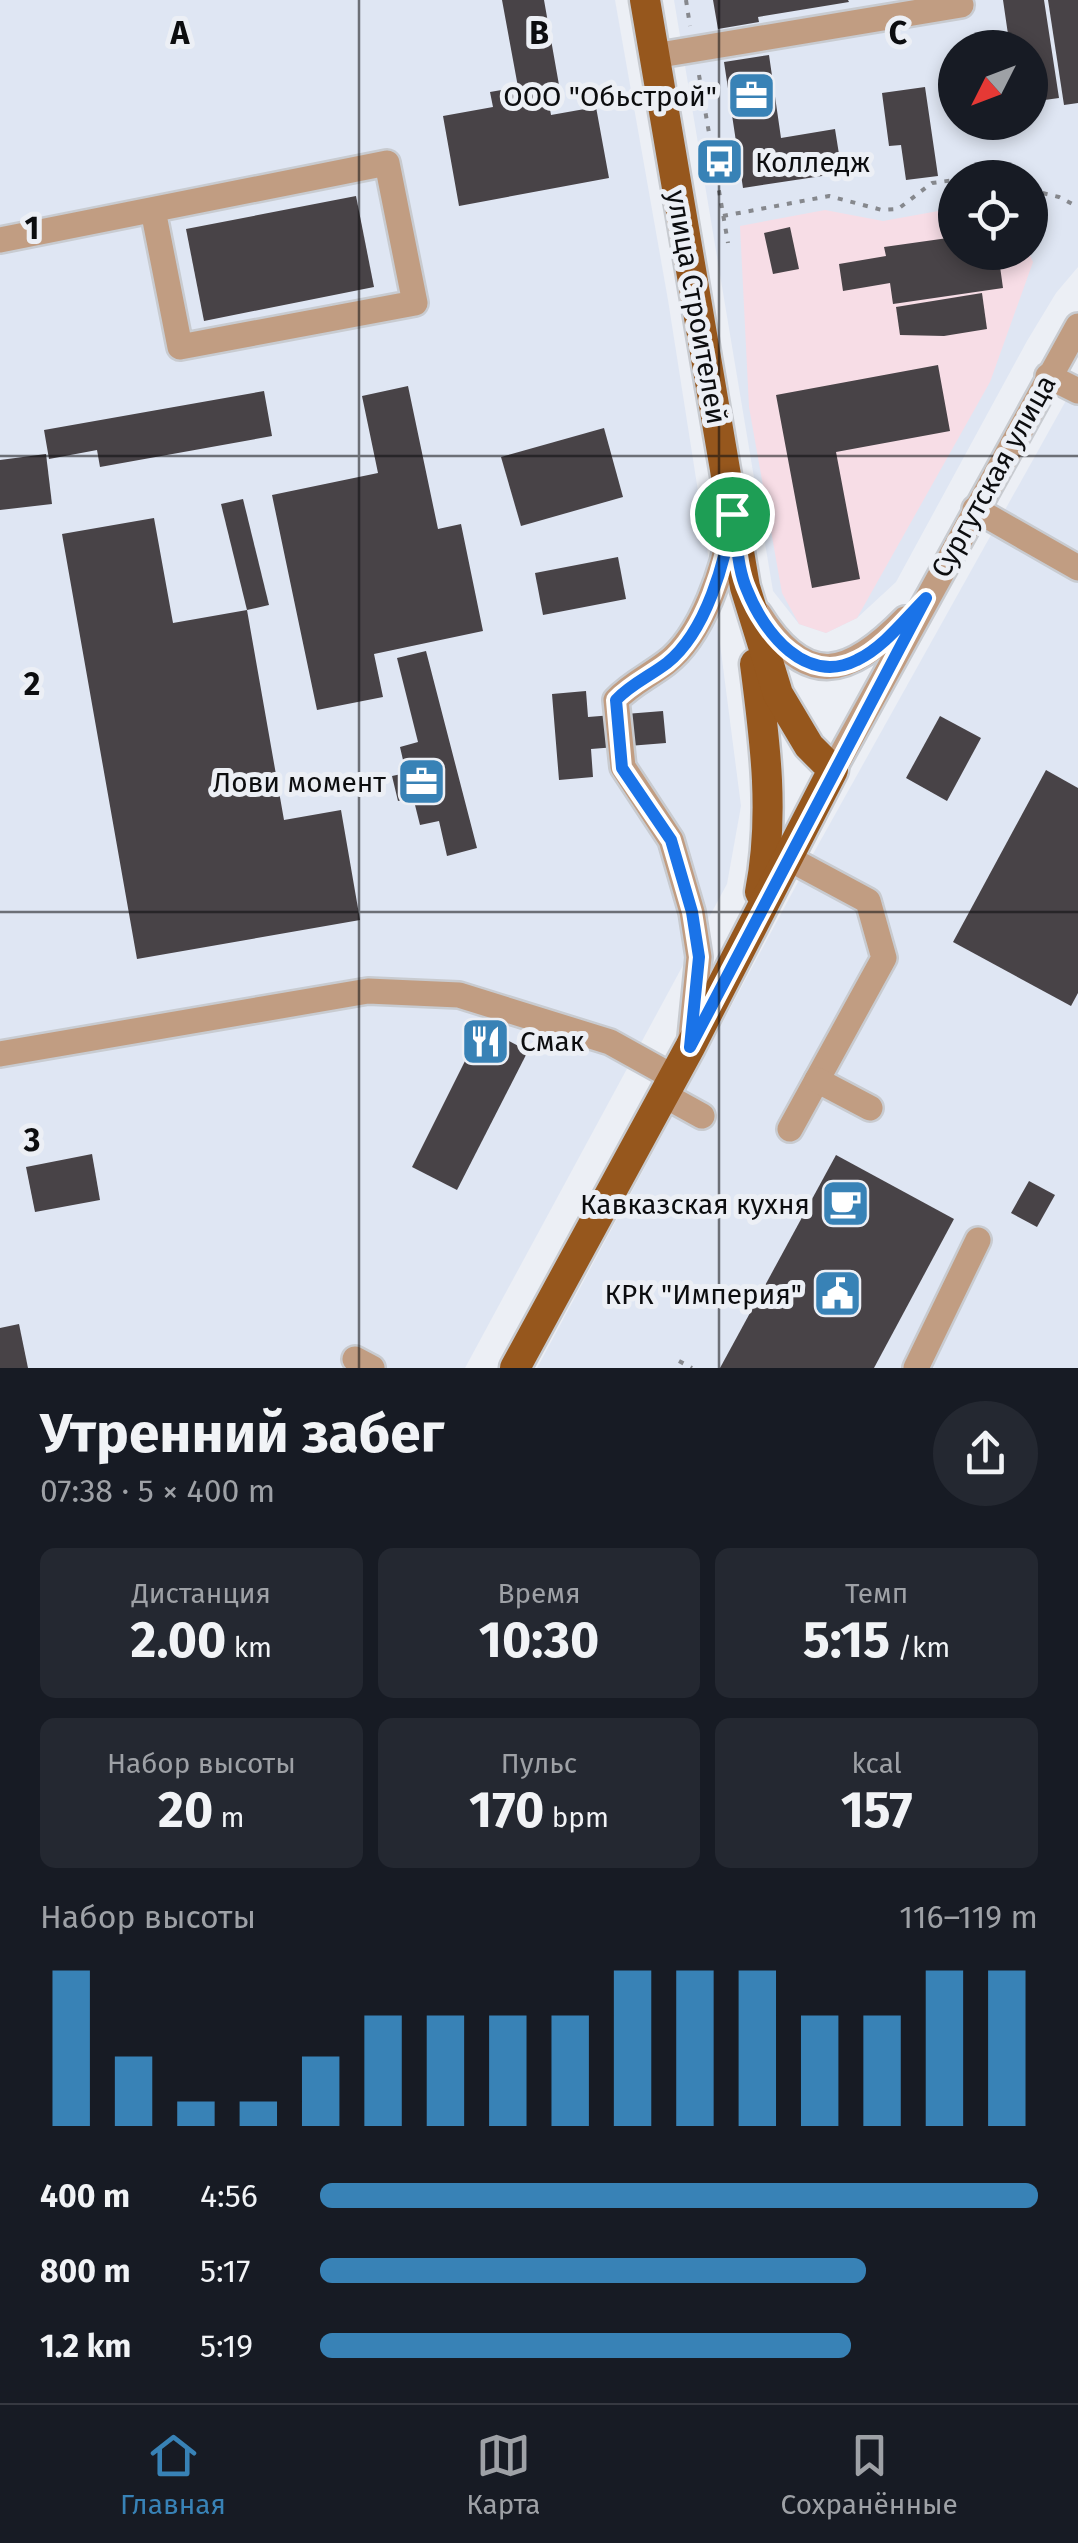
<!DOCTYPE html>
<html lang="ru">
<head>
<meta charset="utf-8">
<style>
  :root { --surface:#171b24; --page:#242831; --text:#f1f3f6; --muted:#9ea1a6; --line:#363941; --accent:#3882b6 }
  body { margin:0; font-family:"Fira Sans",sans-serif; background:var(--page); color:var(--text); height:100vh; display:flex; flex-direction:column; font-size:38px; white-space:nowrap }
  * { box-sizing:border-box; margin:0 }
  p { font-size:32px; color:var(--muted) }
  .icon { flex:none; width:55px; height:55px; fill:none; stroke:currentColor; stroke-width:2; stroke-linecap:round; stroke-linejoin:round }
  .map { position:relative; height:1368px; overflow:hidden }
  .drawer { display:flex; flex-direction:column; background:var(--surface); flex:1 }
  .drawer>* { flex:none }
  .needle { width:65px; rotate:228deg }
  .fabs { position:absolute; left:938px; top:30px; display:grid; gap:20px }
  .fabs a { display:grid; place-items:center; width:110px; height:110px; border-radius:50%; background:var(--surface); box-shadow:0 5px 15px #0003; font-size:50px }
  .pin { position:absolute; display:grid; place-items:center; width:85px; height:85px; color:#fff; margin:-42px; border:5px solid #fff; border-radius:50%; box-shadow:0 2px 10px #0007 }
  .round { display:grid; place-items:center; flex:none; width:105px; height:105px; border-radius:52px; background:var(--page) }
  .summary { display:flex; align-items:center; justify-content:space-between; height:170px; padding:0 40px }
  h1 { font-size:55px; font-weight:700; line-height:75px }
  .figures { display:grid; grid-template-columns:repeat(3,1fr); gap:15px; height:170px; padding:10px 40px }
  .figures div { display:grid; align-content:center; border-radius:15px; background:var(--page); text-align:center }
  .figures b { font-size:50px; font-weight:700 }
  .figures small { font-size:28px; font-weight:400 }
  .figures p { font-size:28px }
  .chart { height:280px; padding:20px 40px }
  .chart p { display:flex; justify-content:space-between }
  .chart svg { width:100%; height:180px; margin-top:10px; stroke:var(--accent); stroke-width:6 }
  ul { padding:0 40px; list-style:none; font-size:32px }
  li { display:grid; grid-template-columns:160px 120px 1fr; align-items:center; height:75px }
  li i { height:25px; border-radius:12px; background:var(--accent) }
  .menu { display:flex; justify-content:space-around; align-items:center; height:140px; border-top:2px solid var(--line); background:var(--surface); font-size:28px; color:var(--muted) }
  .menu a { display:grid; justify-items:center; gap:5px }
  .menu .on { color:var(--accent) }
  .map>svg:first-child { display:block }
  .built { fill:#dfe6f3; fill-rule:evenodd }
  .education { fill:#f7dde6 }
  .building { fill:#484347 }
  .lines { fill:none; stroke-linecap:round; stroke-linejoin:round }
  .minor-casing { stroke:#c8cbd0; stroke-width:30 }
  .major-casing { stroke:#c8cbd0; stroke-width:35 }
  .path { stroke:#86888d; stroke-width:4; stroke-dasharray:5 8; stroke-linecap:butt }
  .minor { stroke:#c19d82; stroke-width:25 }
  .major { stroke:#96571d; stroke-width:30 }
  .route-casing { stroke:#fff; stroke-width:20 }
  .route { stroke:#1a73e8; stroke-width:12 }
  .grid { fill:none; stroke:#0c0d0f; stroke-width:2.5; stroke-opacity:0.55 }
  .labels { text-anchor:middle; stroke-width:10; stroke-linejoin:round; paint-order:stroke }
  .poi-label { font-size:28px; fill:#0c0d0f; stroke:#eceff5; text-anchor:end }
  .street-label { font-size:28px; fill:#0c0d0f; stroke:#eceff5 }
  .grid-label { font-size:32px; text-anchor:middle; font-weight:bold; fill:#0c0d0f; stroke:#eceff5; stroke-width:10; stroke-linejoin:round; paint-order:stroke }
</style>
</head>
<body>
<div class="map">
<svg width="1078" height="1368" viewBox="0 0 1078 1368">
  <rect width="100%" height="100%" fill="#eceff5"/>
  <g class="built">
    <path d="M0,0H615L668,300L711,574L741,806L727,884L465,1368H0Z"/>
    <path d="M674,0H1078V267L1056,293L1027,341L896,582L857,618L826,633L799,624L773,591ZM955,48H1030V122H955ZM955,178H1030V252H955Z"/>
    <path d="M1078,379V1368H537L813,854Z"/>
  </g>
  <path class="education" d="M955,208V252L1029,253L1033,262L990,382L857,618L826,633L799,624L782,593L749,407L740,226L825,210L883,221Z"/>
  <g class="building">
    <path d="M502,0H544L559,85L546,87L551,115L596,107L609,178L459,206L443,116L493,107L490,92L518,87Z"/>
    <path d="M713,0H848L849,2L758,17L759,22L718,29Z"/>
    <path d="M1003,0H1044L1059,98L1030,102V48H1010Z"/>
    <path d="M1048,0H1078V103L1064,105Z"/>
    <path d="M769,55L781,138L835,129L842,173L743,188L724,62Z"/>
    <path d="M925,87L938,176L906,180L901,145L889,146L882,93Z"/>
    <path d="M356,196L374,287L204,321L186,229Z"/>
    <path d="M790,227L799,269L773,274L764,233Z"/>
    <path d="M955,237V252H998L1003,288L893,304L890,283L843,291L839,264L886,256L884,247Z"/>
    <path d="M982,293L987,329L944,336L900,335L896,307Z"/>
    <path d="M938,365L950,431L836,452L860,579L812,588L776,395Z"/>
    <path d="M408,386L438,529L461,524L483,631L374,654L383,697L317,710L272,495L378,473L362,396Z"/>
    <path d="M264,391L272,436L100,467L97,450L49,459L44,430Z"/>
    <path d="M604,428L623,497L521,526L501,457Z"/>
    <path d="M46,454L52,504L0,510V460Z"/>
    <path d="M243,499L269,605L247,610L221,504Z"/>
    <path d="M154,518L173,623L247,610L284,820L341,810L360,920L137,959L62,534Z"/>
    <path d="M618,557L626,599L543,615L535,573Z"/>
    <path d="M426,651L477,848L447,856L439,821L420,825L413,797L398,801L392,776L406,773L400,747L418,742L397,658Z"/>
    <path d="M586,691L588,717L663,711L666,743L591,749L593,777L559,780L552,694Z"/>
    <path d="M940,716L981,738L947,801L906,778Z"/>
    <path d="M1046,770L1078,788V993L1071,1006L953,942Z"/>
    <path d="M482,1027L528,1051L457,1190L412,1167Z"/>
    <path d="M92,1154L100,1200L35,1212L26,1167Z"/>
    <path d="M836,1155L954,1219L874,1368H720Z"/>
    <path d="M1029,1181L1055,1195L1037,1227L1011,1213Z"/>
    <path d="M19,1324L28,1368H0V1328Z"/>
  </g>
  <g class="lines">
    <defs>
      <g id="minor">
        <path d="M654,56L961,5"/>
        <path d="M0,240L387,163L415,303L180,347L153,210"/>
        <path d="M1048,376L1078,391"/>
        <path d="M975,509L1078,568"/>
        <path d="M759,614C807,690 849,676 905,619"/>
        <path d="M833,770L1078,326"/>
        <path d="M788,858L868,901L884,958L790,1129"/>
        <path d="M691,1037L699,957L692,912L671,840L623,767L616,700C631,684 649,676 666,663C702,636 725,567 731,524"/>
        <path d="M0,1054L368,991L459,995L610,1042L673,1077"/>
        <path d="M817,1080L870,1108"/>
        <path d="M664,1095L702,1116"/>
        <path d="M355,1359L372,1368"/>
        <path d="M916,1368L978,1240"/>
      </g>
      <g id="major">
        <path d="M755,664C765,741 775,815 760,892"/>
        <path d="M515,1368L690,1047L833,770L809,746L778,694L745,587L645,0"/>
      </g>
    </defs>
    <use href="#minor" class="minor-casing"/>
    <use href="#major" class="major-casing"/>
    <g class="path">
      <path d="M686,0L690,26"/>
      <path d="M699,75L728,243"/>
      <path d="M974,178L1001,174L1006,178"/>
      <path d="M1030,190L1059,197L1078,207"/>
      <path d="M723,216L829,196L882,210L898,209L932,183L955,180"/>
      <path d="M679,1361L692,1368"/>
    </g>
    <use href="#minor" class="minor"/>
    <use href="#major" class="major"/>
  </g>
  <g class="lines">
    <defs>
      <path id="route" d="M732,514C737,538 737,568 747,590C764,633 806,686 857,660C884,647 905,619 926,598L690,1047L699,957L692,912L671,840L622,768L616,700C631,684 650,676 667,663C706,632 726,561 732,514Z"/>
    </defs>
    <use href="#route" class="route-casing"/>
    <use href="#route" class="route"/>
  </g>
  <path class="grid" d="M359,0V1368M719,0V1368M0,456H1078M0,912H1078"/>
  <defs>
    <symbol id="office-square" viewBox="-11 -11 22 22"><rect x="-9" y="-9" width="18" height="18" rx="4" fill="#3882b6" stroke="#eceff5"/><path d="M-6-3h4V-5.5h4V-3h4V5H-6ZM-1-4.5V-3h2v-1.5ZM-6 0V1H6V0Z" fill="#fff"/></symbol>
    <symbol id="bus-square" viewBox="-11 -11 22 22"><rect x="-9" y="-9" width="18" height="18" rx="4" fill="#3882b6" stroke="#eceff5"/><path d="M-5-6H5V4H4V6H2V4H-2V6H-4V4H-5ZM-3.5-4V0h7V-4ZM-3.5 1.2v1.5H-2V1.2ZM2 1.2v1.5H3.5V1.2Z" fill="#fff"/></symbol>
    <symbol id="restaurant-square" viewBox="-11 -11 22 22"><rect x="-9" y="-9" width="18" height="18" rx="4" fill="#3882b6" stroke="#eceff5"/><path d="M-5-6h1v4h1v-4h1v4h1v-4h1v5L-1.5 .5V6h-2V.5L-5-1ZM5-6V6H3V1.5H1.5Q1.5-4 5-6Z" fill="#fff"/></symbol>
    <symbol id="cafe-square" viewBox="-11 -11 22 22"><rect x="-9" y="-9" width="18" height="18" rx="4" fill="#3882b6" stroke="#eceff5"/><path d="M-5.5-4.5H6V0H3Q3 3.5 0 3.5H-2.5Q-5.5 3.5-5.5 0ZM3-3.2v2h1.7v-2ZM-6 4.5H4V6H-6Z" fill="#fff"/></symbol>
    <symbol id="civic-square" viewBox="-11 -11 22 22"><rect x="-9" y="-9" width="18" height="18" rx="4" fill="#3882b6" stroke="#eceff5"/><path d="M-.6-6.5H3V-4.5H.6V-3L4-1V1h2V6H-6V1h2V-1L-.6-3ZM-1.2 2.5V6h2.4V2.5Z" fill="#fff"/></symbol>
  </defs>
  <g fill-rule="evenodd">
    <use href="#office-square" x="724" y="68" width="55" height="55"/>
    <use href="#bus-square" x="692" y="134" width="55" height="55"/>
    <use href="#office-square" x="394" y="754" width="55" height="55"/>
    <use href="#restaurant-square" x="458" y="1014" width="55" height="55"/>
    <use href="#cafe-square" x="818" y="1176" width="55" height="55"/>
    <use href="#civic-square" x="810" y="1266" width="55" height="55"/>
  </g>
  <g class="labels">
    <g class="poi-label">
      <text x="717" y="106">ООО "Обьстрой"</text>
      <text x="755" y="172" text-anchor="start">Колледж</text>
      <text x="386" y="792">Лови момент</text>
      <text x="520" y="1051" text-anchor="start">Смак</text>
      <text x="810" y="1214">Кавказская кухня</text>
      <text x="802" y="1304">КРК "Империя"</text>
    </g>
    <g class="street-label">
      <text transform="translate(697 307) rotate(80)" y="10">улица Строителей</text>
      <text transform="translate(993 476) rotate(-61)" y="10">Сургутская улица</text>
    </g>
  </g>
  <g class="grid-label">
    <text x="180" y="44">A</text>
    <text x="539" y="44">B</text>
    <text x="898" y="44">C</text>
    <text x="32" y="239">1</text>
    <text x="32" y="695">2</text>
    <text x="32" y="1151">3</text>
  </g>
</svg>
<div class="fabs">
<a><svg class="needle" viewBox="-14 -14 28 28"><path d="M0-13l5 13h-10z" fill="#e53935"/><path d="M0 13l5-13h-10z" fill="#9ea1a6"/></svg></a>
<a><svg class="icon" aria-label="locate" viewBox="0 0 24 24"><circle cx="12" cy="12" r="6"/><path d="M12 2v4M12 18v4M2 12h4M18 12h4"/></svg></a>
</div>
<div class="pin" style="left:732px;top:514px;background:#1e9e55"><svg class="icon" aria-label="arrive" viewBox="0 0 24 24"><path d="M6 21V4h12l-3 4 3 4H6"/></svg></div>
</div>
<section class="drawer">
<div class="summary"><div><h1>Утренний забег</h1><p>07:38 · 5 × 400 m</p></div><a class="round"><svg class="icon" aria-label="share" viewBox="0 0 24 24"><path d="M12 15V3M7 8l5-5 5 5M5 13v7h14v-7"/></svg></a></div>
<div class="figures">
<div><p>Дистанция</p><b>2.00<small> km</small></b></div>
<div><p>Время</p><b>10:30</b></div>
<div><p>Темп</p><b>5:15<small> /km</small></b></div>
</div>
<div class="figures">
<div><p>Набор высоты</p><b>20<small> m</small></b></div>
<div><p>Пульс</p><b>170<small> bpm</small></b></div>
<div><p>kcal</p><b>157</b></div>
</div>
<div class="chart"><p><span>Набор высоты</span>116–119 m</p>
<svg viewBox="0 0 160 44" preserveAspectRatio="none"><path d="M5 44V6M15 44V27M25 44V38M35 44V38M45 44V27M55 44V17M65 44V17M75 44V17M85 44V17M95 44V6M105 44V6M115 44V6M125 44V17M135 44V17M145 44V6M155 44V6"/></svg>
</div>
<ul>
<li><b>400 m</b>4:56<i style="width:100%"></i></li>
<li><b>800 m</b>5:17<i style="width:76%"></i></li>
<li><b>1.2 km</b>5:19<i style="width:74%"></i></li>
</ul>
</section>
<nav class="menu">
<a class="on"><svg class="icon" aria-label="home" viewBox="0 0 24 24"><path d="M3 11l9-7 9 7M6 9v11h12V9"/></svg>Главная</a>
<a><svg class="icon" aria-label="map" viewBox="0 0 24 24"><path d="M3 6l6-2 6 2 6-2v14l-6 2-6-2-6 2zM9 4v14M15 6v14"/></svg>Карта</a>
<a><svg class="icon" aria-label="saved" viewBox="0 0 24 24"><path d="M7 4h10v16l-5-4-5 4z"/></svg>Сохранённые</a>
</nav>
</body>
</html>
